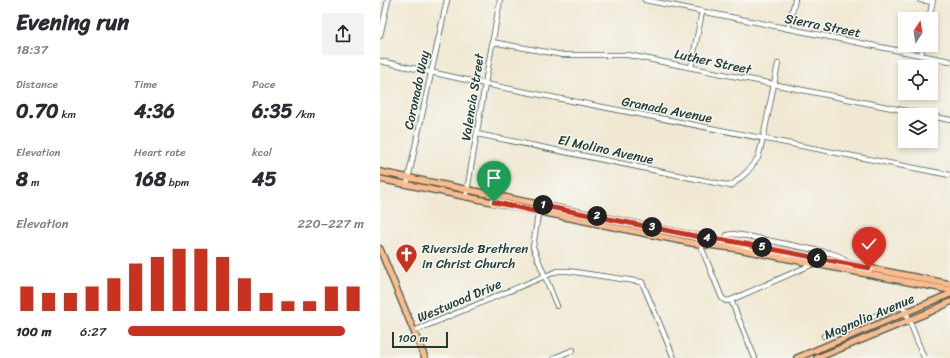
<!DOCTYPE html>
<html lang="en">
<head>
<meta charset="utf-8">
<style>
  :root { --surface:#fff; --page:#f2f2f3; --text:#2b2b33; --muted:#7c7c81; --accent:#c8321e }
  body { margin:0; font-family:Sriracha,sans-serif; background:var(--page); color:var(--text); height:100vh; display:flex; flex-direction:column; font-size:15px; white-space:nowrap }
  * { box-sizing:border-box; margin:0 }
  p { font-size:13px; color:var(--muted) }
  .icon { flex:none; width:22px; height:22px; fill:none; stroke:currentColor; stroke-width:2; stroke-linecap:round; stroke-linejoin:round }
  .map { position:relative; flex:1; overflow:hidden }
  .panel { display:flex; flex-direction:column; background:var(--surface); width:380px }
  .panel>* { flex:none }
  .needle { width:26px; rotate:12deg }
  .tools { position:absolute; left:518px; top:12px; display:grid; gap:8px }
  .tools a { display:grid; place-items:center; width:40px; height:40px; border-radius:0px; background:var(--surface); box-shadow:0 2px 6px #0003; font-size:20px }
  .scale { position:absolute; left:12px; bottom:10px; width:56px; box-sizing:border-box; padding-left:4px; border:2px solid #1f3d34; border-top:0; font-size:11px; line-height:14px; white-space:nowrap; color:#1f3d34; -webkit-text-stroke:3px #f6f6f2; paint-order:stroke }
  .pin { position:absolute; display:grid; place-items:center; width:34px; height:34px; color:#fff; margin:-41px -17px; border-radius:50% 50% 50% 0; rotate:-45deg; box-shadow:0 0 4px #0007 }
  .pin .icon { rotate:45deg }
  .km { position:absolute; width:20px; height:20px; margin:-10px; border-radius:50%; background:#222; color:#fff; font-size:11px; line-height:20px; text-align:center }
  .round { display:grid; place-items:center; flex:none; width:42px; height:42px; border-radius:0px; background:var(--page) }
  .headline { display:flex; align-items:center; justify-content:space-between; height:68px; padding:0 16px }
  h1 { font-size:22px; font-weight:700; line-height:30px }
  .metrics { display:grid; grid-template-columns:repeat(3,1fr); gap:6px; height:68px; padding:4px 16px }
  .metrics div { display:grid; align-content:center }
  .metrics b { font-size:20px; font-weight:700 }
  .metrics small { font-size:11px; font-weight:400 }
  .metrics p { font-size:11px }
  .chart { height:112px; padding:8px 16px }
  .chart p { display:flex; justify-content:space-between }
  .chart svg { width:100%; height:72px; margin-top:4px; stroke:var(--accent); stroke-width:6 }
  ul { padding:0 16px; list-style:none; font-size:13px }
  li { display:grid; grid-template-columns:64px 48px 1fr; align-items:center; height:30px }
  li i { height:10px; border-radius:5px; background:var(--accent) }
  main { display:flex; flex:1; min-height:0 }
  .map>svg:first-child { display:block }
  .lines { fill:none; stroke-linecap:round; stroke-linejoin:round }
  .minor-casing { stroke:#3e574c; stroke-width:6 }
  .major-casing { stroke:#3e574c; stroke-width:8 }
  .minor { stroke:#fff; stroke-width:4.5 }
  .major { stroke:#fbbb8c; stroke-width:5.5 }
  .route-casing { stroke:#fff; stroke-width:8 }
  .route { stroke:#c8321e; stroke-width:5 }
  .labels { text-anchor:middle; stroke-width:3; stroke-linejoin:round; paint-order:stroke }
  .street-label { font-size:13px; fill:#1f3d34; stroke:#f6f6f2 }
  .poi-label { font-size:13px; fill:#1f3d34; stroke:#f6f6f2; text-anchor:start }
</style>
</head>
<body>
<main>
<section class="panel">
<div class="headline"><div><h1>Evening run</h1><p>18:37</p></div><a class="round"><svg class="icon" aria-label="share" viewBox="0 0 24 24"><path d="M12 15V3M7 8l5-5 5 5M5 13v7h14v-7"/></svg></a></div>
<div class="metrics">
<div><p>Distance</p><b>0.70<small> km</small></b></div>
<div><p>Time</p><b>4:36</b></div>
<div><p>Pace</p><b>6:35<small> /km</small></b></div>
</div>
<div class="metrics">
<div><p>Elevation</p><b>8<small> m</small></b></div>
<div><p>Heart rate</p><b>168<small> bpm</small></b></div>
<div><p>kcal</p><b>45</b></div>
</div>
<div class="chart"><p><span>Elevation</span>220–227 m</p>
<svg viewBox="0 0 160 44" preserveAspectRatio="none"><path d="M5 44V29M15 44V33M25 44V33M35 44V29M45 44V24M55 44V15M65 44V11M75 44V6M85 44V6M95 44V11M105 44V24M115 44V33M125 44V38M135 44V38M145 44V29M155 44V29"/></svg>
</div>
<ul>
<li><b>100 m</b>6:27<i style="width:92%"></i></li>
</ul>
</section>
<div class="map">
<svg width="570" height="358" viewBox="0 0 570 358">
  <rect width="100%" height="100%" fill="#f6f6f2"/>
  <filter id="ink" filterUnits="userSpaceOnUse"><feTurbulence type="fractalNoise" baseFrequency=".025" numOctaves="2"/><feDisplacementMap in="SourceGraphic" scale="8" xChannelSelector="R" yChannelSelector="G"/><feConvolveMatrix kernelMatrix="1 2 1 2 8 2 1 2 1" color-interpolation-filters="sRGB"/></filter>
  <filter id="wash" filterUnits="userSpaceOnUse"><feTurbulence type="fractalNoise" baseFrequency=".012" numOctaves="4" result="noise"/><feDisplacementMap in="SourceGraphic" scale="16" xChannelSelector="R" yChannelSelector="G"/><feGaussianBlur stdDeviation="0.9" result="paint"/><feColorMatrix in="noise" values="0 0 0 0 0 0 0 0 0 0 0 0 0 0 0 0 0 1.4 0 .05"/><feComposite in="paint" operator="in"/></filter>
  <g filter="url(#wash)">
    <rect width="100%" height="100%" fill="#f0e8d2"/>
  </g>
  <g filter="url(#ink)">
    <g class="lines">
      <defs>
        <g id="minor">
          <path d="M265,0L570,61"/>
          <path d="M540,0L552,2"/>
          <path d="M549,19L553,0"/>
          <path d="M408,29L415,0"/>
          <path d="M0,36L8,0"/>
          <path d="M112,42L183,55H248L547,115"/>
          <path d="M541,55L543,45"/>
          <path d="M0,61L105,84L570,175"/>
          <path d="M311,67L322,12"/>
          <path d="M551,116L570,120"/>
          <path d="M97,134L351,186L367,172L378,158L383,139L398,64"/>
          <path d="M27,184L67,0"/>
          <path d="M86,197L105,84L120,0"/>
          <path d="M159,208L153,247L177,306"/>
          <path d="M320,237V244L342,298L346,301L351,300L433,264"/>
          <path d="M345,240L347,235L353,234L367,236L450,253L459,256L469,264"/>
          <path d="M351,300L375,358"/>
          <path d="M34,331L165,276L178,271H188L262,282L294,358"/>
          <path d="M444,336L518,307L524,308L526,312L544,358"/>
          <path d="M174,358L193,350"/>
        </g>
        <g id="major">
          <path d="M0,172L320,237L417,254L570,284"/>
          <path d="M0,179L312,243L353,248L570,290"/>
          <path d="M0,249L45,358"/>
          <path d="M417,358L570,294"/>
          <path d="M437,358L552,311L570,302"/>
        </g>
      </defs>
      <use href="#minor" class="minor-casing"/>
      <use href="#major" class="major-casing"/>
      <use href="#minor" class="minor"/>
      <use href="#major" class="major"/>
    </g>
  </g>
  <g class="lines" filter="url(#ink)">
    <defs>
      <path id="route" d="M114,202L158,212L159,205L320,237L345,240L489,268"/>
    </defs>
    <use href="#route" class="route-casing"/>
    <use href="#route" class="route"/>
  </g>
  <defs>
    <symbol id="church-pin" viewBox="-11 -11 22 30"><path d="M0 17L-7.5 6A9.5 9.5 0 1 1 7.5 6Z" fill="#c8321e" stroke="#f6f6f2"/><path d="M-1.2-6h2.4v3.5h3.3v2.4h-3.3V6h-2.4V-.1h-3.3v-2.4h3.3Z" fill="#fff"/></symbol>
  </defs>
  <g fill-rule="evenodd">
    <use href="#church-pin" x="14" y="242" width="25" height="34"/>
  </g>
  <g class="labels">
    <g class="street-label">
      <text transform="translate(443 25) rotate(11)" y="5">Sierra Street</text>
      <text transform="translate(333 61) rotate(12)" y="5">Luther Street</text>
      <text transform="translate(36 90) rotate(-78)" y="5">Coronado Way</text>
      <text transform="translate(92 97) rotate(-81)" y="5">Valencia Street</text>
      <text transform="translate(287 109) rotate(11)" y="5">Granada Avenue</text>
      <text transform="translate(226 149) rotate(12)" y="5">El Molino Avenue</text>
      <text transform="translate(79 300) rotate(-23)" y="5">Westwood Drive</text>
      <text transform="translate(489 316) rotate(-23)" y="5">Magnolia Avenue</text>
    </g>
    <g class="poi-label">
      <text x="42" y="253">Riverside Brethren<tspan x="42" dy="15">in Christ Church</tspan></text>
    </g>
  </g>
</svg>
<div class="tools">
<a><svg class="needle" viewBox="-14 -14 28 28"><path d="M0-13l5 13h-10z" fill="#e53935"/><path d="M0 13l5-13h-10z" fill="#7c7c81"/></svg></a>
<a><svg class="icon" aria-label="locate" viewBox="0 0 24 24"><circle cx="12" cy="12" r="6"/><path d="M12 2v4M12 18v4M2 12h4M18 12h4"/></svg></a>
<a><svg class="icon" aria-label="layers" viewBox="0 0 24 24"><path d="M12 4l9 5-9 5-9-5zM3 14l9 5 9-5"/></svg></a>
</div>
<div class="scale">100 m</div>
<div class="pin" style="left:114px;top:202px;background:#1e9e55"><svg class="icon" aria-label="arrive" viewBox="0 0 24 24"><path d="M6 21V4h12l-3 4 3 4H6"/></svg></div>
<div class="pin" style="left:489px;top:268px;background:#d93025"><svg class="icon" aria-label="check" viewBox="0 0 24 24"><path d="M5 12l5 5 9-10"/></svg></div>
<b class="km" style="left:163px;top:205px">1</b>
<b class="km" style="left:217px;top:216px">2</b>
<b class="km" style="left:272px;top:227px">3</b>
<b class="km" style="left:327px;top:238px">4</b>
<b class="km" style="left:382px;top:247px">5</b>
<b class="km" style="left:437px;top:258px">6</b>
</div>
</main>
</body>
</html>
